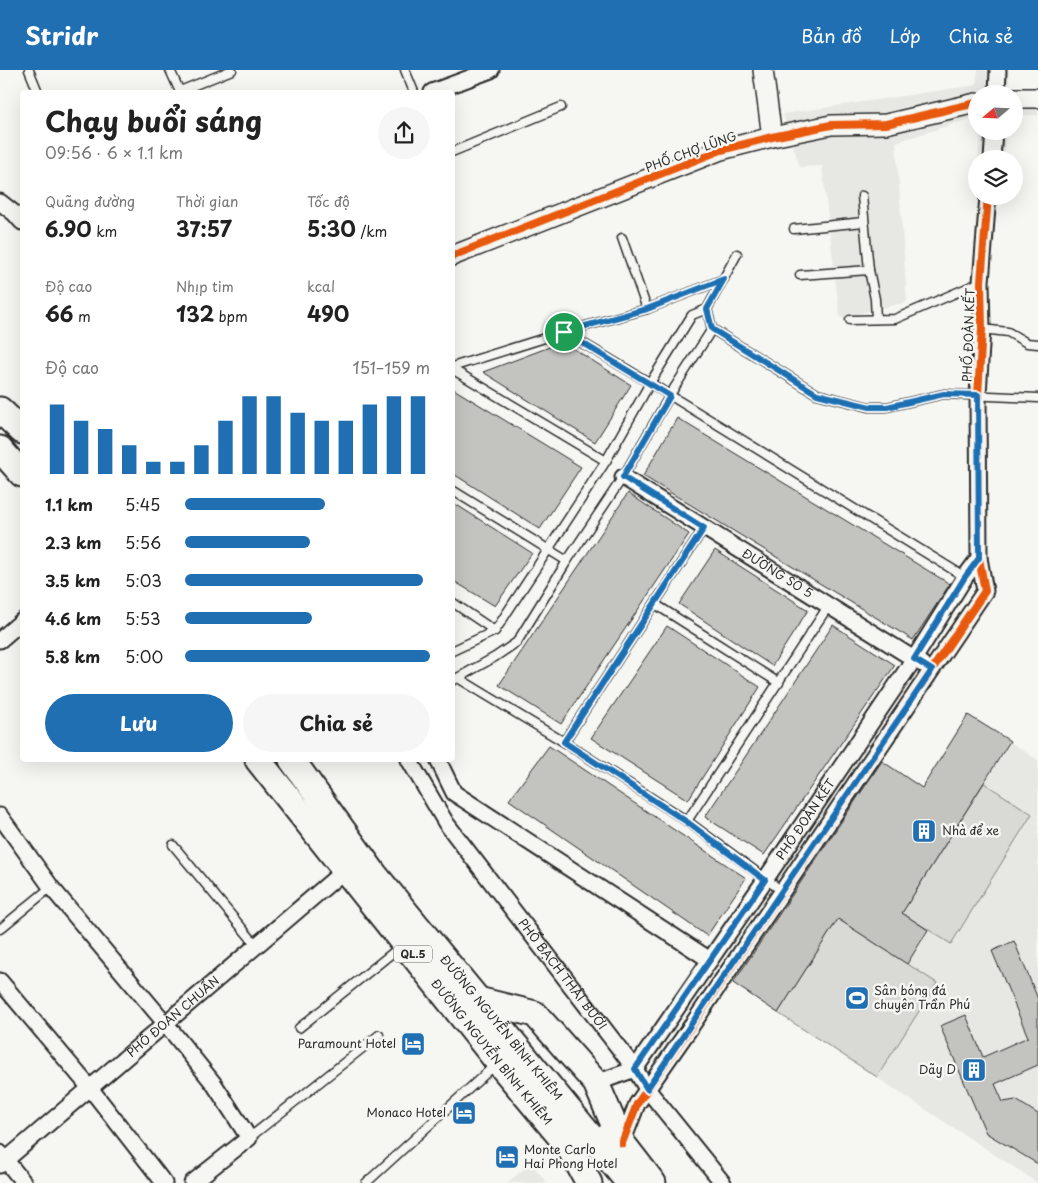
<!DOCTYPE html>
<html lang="vi">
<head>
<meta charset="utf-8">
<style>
  :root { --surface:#fff; --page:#f6f6f6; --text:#222; --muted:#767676; --accent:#1f6fb2 }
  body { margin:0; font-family:"Playpen Sans",sans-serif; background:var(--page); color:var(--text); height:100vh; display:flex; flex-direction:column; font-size:19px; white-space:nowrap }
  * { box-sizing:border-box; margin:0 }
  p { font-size:16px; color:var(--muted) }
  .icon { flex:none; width:28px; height:28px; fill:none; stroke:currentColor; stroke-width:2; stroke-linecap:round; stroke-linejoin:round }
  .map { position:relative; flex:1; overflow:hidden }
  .sheet { position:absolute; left:20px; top:20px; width:435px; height:672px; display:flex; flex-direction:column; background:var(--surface); border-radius:5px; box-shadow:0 5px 20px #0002 }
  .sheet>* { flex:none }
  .needle { width:32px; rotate:251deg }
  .buttons { position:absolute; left:968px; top:15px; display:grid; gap:10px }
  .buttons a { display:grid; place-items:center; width:55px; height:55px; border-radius:50%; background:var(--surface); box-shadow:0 5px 20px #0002; font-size:25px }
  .pin { position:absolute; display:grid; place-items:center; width:42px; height:42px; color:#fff; margin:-21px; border:2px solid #fff; border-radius:50%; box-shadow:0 1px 5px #0007 }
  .round { display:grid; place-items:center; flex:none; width:52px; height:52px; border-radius:26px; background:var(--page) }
  .headline { display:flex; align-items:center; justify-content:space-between; height:85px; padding:0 25px }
  h1 { font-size:28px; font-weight:700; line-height:38px }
  .stats { display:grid; grid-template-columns:repeat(3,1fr); gap:8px; height:85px; padding:5px 25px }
  .stats div { display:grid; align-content:center }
  .stats b { font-size:21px; font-weight:700 }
  .stats small { font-size:14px; font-weight:400 }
  .stats p { font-size:14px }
  .chart { height:140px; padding:10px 25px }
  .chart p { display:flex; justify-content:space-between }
  .chart svg { width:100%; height:90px; margin-top:5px; stroke:var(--accent); stroke-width:6 }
  .cta { display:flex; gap:10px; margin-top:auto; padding:10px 25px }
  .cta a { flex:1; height:58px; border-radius:30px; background:var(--accent); color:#fff; font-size:20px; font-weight:700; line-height:58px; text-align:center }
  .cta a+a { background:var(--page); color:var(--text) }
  ul { padding:0 25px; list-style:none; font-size:16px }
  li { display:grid; grid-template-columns:80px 60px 1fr; align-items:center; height:38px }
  li i { height:12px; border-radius:6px; background:var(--accent) }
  header { display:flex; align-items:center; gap:30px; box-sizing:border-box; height:70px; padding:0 25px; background:var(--accent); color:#fff }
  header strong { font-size:24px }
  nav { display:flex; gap:28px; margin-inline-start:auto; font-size:18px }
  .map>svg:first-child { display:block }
  .built { fill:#e7e7e3 }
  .green { fill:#d9d9d5; stroke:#828280 }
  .building { fill:#c3c3c0; stroke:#2b2b2b }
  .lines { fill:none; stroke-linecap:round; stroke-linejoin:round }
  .service-casing { stroke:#2b2b2b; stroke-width:11 }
  .minor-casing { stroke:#2b2b2b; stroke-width:19 }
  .tertiary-casing { stroke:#2b2b2b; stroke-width:22 }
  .trunk-casing { stroke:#2b2b2b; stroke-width:29 }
  .service { stroke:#f6f6f2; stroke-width:8 }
  .minor { stroke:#f6f6f2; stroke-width:15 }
  .tertiary { stroke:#f6f6f2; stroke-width:19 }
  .trunk { stroke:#f6f6f2; stroke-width:25 }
  .cycleway-casing { stroke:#f6f6f2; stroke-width:11 }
  .cycleway { stroke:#e8590c; stroke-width:8 }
  .route-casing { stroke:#fff; stroke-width:10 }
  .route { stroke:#1f6fb2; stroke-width:6 }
  .labels { text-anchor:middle; stroke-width:5; stroke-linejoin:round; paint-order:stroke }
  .shield { fill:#f6f6f2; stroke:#686867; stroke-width:1 }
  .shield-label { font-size:11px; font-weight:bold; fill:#2b2b2b }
  .street-label { font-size:12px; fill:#2b2b2b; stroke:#f6f6f2 }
  .poi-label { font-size:12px; fill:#2b2b2b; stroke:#f6f6f2; text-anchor:start }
</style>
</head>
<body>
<header>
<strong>Stridr</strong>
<nav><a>Bản đồ</a><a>Lớp</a><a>Chia sẻ</a></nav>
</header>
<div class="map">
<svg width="1038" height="1113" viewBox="0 0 1038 1113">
  <rect width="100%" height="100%" fill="#f6f6f2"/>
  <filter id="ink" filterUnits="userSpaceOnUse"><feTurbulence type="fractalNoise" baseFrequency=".02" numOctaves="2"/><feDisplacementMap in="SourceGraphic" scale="10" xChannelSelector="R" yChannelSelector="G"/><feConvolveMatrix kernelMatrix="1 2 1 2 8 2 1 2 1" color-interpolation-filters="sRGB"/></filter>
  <g filter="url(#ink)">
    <g class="built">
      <path d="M978,0H1009V19L1038,17V45H1014V24H976V47L896,72L907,232L840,248L822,96L800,97L783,44L976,15Z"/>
      <path d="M981,61H1007L1003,89H978Z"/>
      <path d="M968,645L1038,690V1113L778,943Z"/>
      <path d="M531,1093L547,1113H507Z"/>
    </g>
    <g class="green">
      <path d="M984,713L1032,744L951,874L902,843Z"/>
      <path d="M838,849L937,913L877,1007L778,943Z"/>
    </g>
    <g class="building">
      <path d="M563,272L631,315L595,372L483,302Z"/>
      <path d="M452,318L581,397L540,459L452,403Z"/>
      <path d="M677,348L950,514L913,570L643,406Z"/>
      <path d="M628,423L689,464L561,654L499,615Z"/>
      <path d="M452,432L532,483L495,536L452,510Z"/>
      <path d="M715,480L808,540L772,596L679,534Z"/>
      <path d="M833,555L895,595L764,785L705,747Z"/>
      <path d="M667,556L760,617L688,730L591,668Z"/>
      <path d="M968,645L1010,671L902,843L928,860L907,894L838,849L778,943L733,913L882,691L922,718Z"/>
      <path d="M549,676L746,808L707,866L509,730Z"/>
      <path d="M1014,871L1038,929V995L995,1014L1003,1032L1016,1030L1038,1044V1094L986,1063L940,956L966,945L983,987L1028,967L992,881Z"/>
    </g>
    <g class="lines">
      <defs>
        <g id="service">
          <path d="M29,0L38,22"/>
          <path d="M170,0L180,22"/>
          <path d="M405,0L414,22"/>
          <path d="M180,21L232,0"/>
          <path d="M452,82L561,37"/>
          <path d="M862,126L869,200L875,229L876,249"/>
          <path d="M794,159L864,152"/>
          <path d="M622,168L647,239"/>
          <path d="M800,205L869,200"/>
          <path d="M850,250L895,249L981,212"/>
          <path d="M712,259L817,324L869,337H887L944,324L1038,328"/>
          <path d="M982,259L1008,262L1027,273L1038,274"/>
          <path d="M564,262L650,313L965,507"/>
          <path d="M452,297L564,262L647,239L724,209"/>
          <path d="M452,299L606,391"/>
          <path d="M452,420L567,491"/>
          <path d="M452,532L495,561"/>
          <path d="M655,534L779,613"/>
          <path d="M452,581L495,561L606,391L650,313L692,245L707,239L737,184"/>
          <path d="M458,608L564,672L687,751L782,821"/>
          <path d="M452,611L495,587L517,572L567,491L623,407L673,320L712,259L707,239"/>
          <path d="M564,672L704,458"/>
          <path d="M687,751L829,535"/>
          <path d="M173,775L257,876"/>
          <path d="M0,859L51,817"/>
          <path d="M299,958L401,876"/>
          <path d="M249,1068L379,965"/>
          <path d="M366,1113L495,995"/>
        </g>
        <g id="minor">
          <path d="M432,22L491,0"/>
          <path d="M997,24L998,0"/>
          <path d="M992,89L994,61"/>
          <path d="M0,132L14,143L22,152"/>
          <path id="s1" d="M623,407L922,594"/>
          <path d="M0,570L22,551"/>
          <path id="s2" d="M409,690L446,753L635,999L647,1019L723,1113"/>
          <path d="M438,690L454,723L710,890"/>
          <path d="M0,746L51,817L166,954L214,1014L249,1068L192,1113"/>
          <path d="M0,911L90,1018L164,1113"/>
          <path id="s3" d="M596,1013L635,999L765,810L914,589L965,507L979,488"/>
          <path d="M622,1073L637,1034L690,958L985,521L979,488L978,325L982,259L981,212L988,126"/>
          <path d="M0,1083L24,1113"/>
          <path id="s4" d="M0,1095L346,799"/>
        </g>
        <g id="tertiary">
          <path d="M763,0L772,67"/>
          <path d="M1014,28H1038"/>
          <path d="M452,186L721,80L772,67L831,55L886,54L976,33"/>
        </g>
        <g id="trunk">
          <path d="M0,340L22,361"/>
          <path d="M0,379L22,404"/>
          <path id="s5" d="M258,690L498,992L569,1077L589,1113"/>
          <path id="s6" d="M292,690L375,805L629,1113"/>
          <path d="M478,930L535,944L596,1013L622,1073"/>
          <path d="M607,1067L622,1073L653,1113"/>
        </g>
      </defs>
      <use href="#service" class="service-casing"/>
      <use href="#minor" class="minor-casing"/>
      <use href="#tertiary" class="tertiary-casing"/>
      <use href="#trunk" class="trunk-casing"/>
      <use href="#service" class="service"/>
      <use href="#minor" class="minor"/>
      <use href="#tertiary" class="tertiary"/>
      <use href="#trunk" class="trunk"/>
      <defs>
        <g id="cycleway">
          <path d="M452,186L721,80L772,67L831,55L886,54L976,33"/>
          <path d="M622,1073L637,1034L690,958L985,521L979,488L978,325L982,259L981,212L988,126"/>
        </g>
      </defs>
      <use href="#cycleway" class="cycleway-casing"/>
      <use href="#cycleway" class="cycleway"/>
    </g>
  </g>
  <g class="lines" filter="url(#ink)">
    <defs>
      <path id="route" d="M724,209L707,239L712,259L817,324L870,337H887L944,324L978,325L979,488L965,507L914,589L932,600L647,1019L635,999L765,810L687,752L564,672L704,458L623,407L670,326L564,262L647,239Z"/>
    </defs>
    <use href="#route" class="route-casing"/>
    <use href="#route" class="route"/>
  </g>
  <defs>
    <symbol id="building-square" viewBox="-11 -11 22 22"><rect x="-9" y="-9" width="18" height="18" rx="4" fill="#1f6fb2" stroke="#f6f6f2"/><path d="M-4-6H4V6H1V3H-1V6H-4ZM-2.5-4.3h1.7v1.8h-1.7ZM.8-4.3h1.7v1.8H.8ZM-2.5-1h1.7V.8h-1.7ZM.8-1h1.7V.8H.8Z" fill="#fff"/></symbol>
    <symbol id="stadium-square" viewBox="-11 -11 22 22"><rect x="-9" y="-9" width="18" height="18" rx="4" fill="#1f6fb2" stroke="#f6f6f2"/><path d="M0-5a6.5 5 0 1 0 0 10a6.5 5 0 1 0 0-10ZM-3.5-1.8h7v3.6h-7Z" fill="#fff"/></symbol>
    <symbol id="hotel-square" viewBox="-11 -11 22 22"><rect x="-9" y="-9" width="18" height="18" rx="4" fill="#1f6fb2" stroke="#f6f6f2"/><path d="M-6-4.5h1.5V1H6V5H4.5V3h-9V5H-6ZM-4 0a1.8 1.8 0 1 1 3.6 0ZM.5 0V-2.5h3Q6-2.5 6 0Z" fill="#fff"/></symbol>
  </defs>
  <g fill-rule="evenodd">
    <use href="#building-square" x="910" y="747" width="28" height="28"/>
    <use href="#stadium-square" x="843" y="914" width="28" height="28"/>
    <use href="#hotel-square" x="399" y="960" width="28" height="28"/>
    <use href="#building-square" x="960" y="986" width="28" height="28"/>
    <use href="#hotel-square" x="450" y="1029" width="28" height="28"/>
    <use href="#hotel-square" x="493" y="1073" width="28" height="28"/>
  </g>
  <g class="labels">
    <rect class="shield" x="394" y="875.5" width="38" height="17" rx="4"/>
    <g class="shield-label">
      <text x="413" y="888">QL.5</text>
    </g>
    <g class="street-label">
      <text transform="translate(691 82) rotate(-20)" y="4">PHỐ CHỢ LŨNG</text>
      <text transform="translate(969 265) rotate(-88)" y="4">PHỐ ĐOÀN KẾT</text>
      <text dy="4" stroke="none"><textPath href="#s1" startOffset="182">ĐƯỜNG SỐ 5</textPath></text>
      <text dy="4" stroke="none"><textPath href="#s3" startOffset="344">PHỐ ĐOÀN KẾT</textPath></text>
      <text dy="4" stroke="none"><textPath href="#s2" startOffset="264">PHỐ BẠCH THÁI BƯỞI</textPath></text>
      <text dy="4" stroke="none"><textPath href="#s4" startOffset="228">PHỐ ĐOÀN CHUẨN</textPath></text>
      <text dy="4" stroke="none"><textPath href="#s6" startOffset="340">ĐƯỜNG NGUYỄN BÌNH KHIÊM</textPath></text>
      <text dy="4" stroke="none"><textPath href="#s5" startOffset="374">ĐƯỜNG NGUYỄN BỈNH KHIÊM</textPath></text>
    </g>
    <g class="poi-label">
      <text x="942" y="765">Nhà để xe</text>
      <text x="874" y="925">Sân bóng đá<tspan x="874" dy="14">chuyên Trần Phú</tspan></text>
      <text x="396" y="978" text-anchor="end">Paramount Hotel</text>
      <text x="956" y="1004" text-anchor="end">Dãy D</text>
      <text x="446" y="1047" text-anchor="end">Monaco Hotel</text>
      <text x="524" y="1084">Monte Carlo<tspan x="524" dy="14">Hai Phong Hotel</tspan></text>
    </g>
  </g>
</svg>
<div class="buttons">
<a><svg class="needle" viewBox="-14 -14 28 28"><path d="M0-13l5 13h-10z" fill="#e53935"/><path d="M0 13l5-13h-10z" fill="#767676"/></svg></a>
<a><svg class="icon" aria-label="layers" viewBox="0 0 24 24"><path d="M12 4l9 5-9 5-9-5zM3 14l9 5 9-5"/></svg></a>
</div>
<div class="pin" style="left:564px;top:262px;background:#1e9e55"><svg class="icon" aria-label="arrive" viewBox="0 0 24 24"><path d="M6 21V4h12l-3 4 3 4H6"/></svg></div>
<section class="sheet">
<div class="headline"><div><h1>Chạy buổi sáng</h1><p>09:56 · 6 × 1.1 km</p></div><a class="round"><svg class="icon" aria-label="share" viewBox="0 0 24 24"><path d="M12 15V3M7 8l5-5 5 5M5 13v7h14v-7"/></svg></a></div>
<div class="stats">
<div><p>Quãng đường</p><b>6.90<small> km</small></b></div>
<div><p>Thời gian</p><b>37:57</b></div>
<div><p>Tốc độ</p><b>5:30<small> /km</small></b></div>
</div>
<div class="stats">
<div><p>Độ cao</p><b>66<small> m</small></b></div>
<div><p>Nhịp tim</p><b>132<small> bpm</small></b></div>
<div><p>kcal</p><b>490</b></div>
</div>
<div class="chart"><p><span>Độ cao</span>151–159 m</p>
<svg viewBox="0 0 160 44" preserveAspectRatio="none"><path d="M5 44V10M15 44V18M25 44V22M35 44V30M45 44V38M55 44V38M65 44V30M75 44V18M85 44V6M95 44V6M105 44V14M115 44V18M125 44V18M135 44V10M145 44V6M155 44V6"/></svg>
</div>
<ul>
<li><b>1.1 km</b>5:45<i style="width:57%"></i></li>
<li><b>2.3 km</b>5:56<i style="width:51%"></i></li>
<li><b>3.5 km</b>5:03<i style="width:97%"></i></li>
<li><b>4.6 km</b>5:53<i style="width:52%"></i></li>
<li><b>5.8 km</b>5:00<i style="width:100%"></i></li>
</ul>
<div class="cta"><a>Lưu</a><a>Chia sẻ</a></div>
</section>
</div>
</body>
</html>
